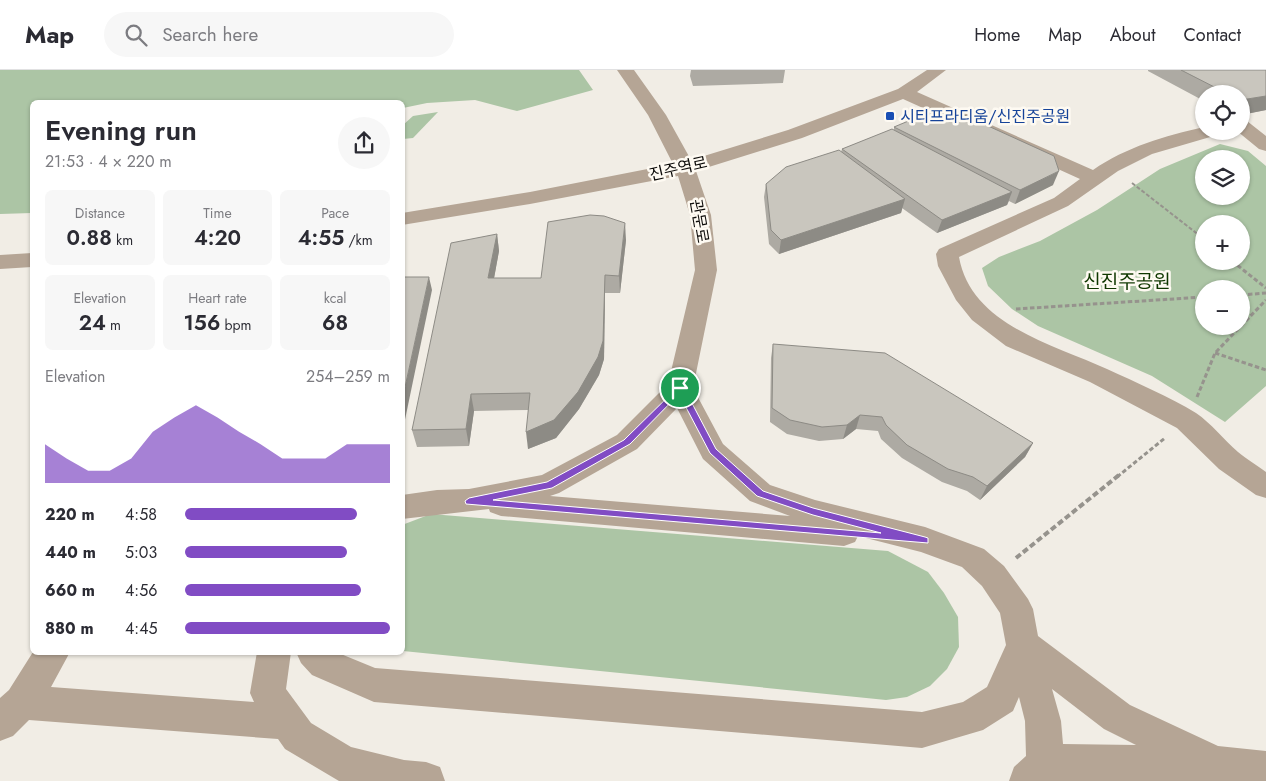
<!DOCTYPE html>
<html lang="en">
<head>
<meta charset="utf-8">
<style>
  :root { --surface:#fff; --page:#f7f7f7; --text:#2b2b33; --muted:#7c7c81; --line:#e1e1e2; --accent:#814cc4 }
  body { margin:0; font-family:Jost,"Noto Sans KR",sans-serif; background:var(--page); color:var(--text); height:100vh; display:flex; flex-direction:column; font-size:19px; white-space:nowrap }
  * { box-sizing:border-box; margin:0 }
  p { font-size:16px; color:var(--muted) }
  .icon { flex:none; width:28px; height:28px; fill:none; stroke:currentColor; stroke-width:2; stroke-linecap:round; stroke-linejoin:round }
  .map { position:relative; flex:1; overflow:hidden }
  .panel { position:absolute; left:30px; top:30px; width:375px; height:555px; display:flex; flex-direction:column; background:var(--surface); border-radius:8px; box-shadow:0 1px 4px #0004 }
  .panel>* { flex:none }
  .tools { position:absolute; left:1195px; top:15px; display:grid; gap:10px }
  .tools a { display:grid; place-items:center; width:55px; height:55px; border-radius:50%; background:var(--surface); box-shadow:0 1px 4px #0004; font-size:25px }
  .pin { position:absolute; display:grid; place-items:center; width:42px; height:42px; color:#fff; margin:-21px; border:2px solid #fff; border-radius:50%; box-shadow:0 1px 5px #0007 }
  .round { display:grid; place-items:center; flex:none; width:52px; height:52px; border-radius:26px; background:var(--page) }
  .summary { display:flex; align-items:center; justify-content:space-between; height:85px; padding:0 15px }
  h1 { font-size:28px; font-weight:600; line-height:38px }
  .stats { display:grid; grid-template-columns:repeat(3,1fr); gap:8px; height:85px; padding:5px 15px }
  .stats div { display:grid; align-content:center; border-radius:8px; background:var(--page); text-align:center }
  .stats b { font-size:21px; font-weight:600 }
  .stats small { font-size:14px; font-weight:400 }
  .stats p { font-size:14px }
  .chart { height:140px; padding:10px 15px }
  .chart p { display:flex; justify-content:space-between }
  .chart svg { width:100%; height:90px; margin-top:5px; fill:var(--accent); opacity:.7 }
  ul { padding:0 15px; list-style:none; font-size:16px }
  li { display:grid; grid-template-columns:80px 60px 1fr; align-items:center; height:38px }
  li i { height:12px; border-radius:6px; background:var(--accent) }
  header { display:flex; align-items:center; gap:30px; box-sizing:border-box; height:70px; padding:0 25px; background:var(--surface); border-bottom:1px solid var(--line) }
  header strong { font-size:24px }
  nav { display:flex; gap:28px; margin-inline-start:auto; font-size:18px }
  .search { width:350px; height:45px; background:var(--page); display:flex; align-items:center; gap:12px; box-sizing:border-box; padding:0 18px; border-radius:28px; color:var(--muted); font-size:19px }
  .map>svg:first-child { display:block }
  .green { fill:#acc5a5; fill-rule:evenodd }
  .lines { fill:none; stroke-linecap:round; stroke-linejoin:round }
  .path-far2 { stroke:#96938d; stroke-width:2; stroke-dasharray:4 2; stroke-linecap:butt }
  .path-far1 { stroke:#96938d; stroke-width:3; stroke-dasharray:4.5 2.5; stroke-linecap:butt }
  .path { stroke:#96938d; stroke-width:4; stroke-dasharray:6 3; stroke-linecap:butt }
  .minor { fill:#b5a595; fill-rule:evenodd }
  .wall { fill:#adaaa3 }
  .shaded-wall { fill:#8d8b85 }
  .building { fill:#c9c6be; stroke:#8d8b85 }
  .route { fill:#814cc4; stroke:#fff; fill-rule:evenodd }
  .transit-dot { fill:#1a4fb4; stroke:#fefaf2; stroke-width:2 }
  .labels { text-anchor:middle; stroke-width:5; stroke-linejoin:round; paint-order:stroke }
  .far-transit-label { font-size:16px; fill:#164399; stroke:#fefaf2; text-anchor:start }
  .far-street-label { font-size:16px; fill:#0d0c0a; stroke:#fefaf2 }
  .park-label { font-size:19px; fill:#0f3800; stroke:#fefaf2 }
</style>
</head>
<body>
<header>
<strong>Map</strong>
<div class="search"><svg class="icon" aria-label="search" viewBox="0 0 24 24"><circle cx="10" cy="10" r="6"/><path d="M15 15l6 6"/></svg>Search here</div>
<nav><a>Home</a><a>Map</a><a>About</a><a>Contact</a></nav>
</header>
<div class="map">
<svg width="1266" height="711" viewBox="0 0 1266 711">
  <rect width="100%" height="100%" fill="#f1ede5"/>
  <g class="green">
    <path d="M0,0H579L593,20L517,41L475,30L427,33L403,38L402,32H32V143L0,144Z"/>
    <path d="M438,42L413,68L403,69V55L413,46Z"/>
    <path d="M1220,74L1248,81L1266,96V316L1225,352L1152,306L1038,256L1012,239L988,216L982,198L999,187L1040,171L1097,140L1160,99ZM1204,89H1241V126H1204ZM1204,154H1241V191H1204ZM1204,219H1241V256H1204Z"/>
    <path d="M431,444L888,481L928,502L944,523L958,547L959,577L947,599L930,616L907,627L886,630L403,581L402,455Z"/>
  </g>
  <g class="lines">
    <path class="path-far2" d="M1132,113L1204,169"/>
    <g class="path-far1">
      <path d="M1232,191L1266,218"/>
      <path d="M1241,225L1266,223"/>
      <path d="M1016,239L1204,227"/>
      <path d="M1241,256L1266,230"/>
      <path d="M1215,283L1266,300"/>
      <path d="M1197,327L1215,283L1241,256"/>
      <path d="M1117,407L1165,368"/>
    </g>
    <path class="path" d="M1016,488L1119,405"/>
    <g class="minor">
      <path d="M617,0H634L666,45L691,90L788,60L898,19L927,0H946L917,22L1093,100C1126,77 1165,66 1204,57V61H1219L1217,65L1152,84L1118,101L1068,136L959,187C971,255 1054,275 1107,299C1135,312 1170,327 1196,343C1211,353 1224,370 1238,382C1246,389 1257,395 1266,402V428L1256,425L1219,399L1177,358L1090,312L1006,276L972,250L956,230L938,196L936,184L939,179L1054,128L1080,109L903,29L802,68L696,101L711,145L717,200L693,318L723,374L770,415L815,430L925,457L984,479L1004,496L1028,529L1033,539L1038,566L1130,635L1218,676L1266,681V711H1009L1014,697L1026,686L1025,651L1019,627L1013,641L983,660L922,678L374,632L312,605L301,593L296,582H336L375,598L922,642L963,632L987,617L1006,575L1000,543L982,516L962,497L921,482L858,466L855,472L844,476L501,446L490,442L489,439L402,449V425L437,420L469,419L542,405L617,365L668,314L695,200L690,145L678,106L530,134L402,155V143L530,122L673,94L648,45ZM677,338L703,389L750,431L790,446L550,426L559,423L637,379ZM1052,619L1104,659L1136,675L1063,674L1061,651Z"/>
      <path d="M1241,50L1247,51L1266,66V81L1259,79L1237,61H1241Z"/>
      <path d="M32,183V197L0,199V185Z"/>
      <path d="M33,582H70L51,617L254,632L250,623L257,582H291L286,619L311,653L351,677L404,690L426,692L440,697L445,711H339L285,679L278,669L29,650L13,666L0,671V628L9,620Z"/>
    </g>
  </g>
  <g class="wall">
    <path d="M691,0H785L783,13L693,16L690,6Z"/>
    <path d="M1148,0H1266V40L1241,45V24H1204V31L1148,1Z"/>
    <path d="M894,57L1053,115L1015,134L1009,131L1007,135L937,163L902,138L901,143L779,184L769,174L764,127L766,114L841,82L842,79L894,60Z"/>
    <path d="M497,164L499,181L494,208H541L626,170L620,223H605L604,289L599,305L579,339L556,368L528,379V340L474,341L469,376L417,377L412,360Z"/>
    <path d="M773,274L1033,373L1025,387L980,430L967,421L942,412L902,388L881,369L878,361L856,359L843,369L819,371L787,364L770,352L771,288Z"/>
  </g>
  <g class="shaded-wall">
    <path d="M1266,26V40L1241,45V30Z"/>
    <path d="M1059,101L1053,115L1015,134L1020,120Z"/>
    <path d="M1012,122L1007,135L937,163L942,150Z"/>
    <path d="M905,129L901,143L779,184L781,170Z"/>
    <path d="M625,153L626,170L620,223L619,206Z"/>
    <path d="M497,164L499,181L491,225L488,208Z"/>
    <path d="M605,205V223L604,289L599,305L579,339L556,368L528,379L526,362Z"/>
    <path d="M429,207L432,220L402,364V331Z"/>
    <path d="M471,324L474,341L469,376L466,359Z"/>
    <path d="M860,345L856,359L843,369L847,355Z"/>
    <path d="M1033,373L1025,387L980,430L987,416Z"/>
  </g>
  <g class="building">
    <path d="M1181,0H1266V26L1241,30V24H1228Z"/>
    <path d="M930,42L964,45L1054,86L1059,101L1020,120L894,57Z"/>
    <path d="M892,59L1012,122L942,150L842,79Z"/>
    <path d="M839,80L905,129L781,170L771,160L766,114L786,97Z"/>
    <path d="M590,145L604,146L625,153L619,206L605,205L603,271L598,287L578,322L554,350L526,362L530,323L471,324L466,359L412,360L451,173L497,164L488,208H541L548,152Z"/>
    <path d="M402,207H429L402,331Z"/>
    <path d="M773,274L885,283L1033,373L987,416L973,407L948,399L907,375L886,355L882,347L860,345L847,355L822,357L790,350L772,338Z"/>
  </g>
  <path class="route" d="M680,315L684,318L716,379L763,421L813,438L925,467L928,468V473L466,434L465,431L469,428L547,412L624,370ZM679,324L710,383L757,426L813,445L881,463L493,430L552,418L630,374Z"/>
  <rect class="transit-dot" x="885" y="41" width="10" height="10" rx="2.5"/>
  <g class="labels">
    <g class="far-transit-label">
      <text x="900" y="52">시티프라디움/신진주공원</text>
    </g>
    <g class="far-street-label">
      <text transform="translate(678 98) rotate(-13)" y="6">진주역로</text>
      <text transform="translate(700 151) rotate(80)" y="6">관문로</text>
    </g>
    <g class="park-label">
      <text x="1127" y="218">신진주공원</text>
    </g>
  </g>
</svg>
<div class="tools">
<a><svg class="icon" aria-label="locate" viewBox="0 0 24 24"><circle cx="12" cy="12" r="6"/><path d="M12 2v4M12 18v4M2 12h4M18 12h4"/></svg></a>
<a><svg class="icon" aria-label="layers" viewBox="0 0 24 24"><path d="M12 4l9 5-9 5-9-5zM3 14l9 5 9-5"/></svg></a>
<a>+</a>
<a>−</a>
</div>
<div class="pin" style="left:680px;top:318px;background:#1e9e55"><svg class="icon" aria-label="arrive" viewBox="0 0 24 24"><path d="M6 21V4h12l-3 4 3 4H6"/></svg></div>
<section class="panel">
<div class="summary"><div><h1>Evening run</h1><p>21:53 · 4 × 220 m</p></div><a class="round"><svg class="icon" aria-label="share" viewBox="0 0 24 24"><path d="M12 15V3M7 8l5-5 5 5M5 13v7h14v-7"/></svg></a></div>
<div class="stats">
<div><p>Distance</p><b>0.88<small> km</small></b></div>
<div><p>Time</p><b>4:20</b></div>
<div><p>Pace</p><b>4:55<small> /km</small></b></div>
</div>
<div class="stats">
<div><p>Elevation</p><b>24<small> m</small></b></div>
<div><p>Heart rate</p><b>156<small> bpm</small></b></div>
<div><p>kcal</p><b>68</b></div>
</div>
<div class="chart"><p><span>Elevation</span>254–259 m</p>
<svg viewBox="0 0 160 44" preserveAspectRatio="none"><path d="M0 44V25L10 32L20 38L30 38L40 32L50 19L60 12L70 6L80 12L90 19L100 25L110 32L120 32L130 32L140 25L150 25L160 25V44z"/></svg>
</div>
<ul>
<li><b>220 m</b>4:58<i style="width:84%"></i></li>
<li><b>440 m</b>5:03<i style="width:79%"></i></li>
<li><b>660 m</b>4:56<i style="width:86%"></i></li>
<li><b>880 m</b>4:45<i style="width:100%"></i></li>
</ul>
</section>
</div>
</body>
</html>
